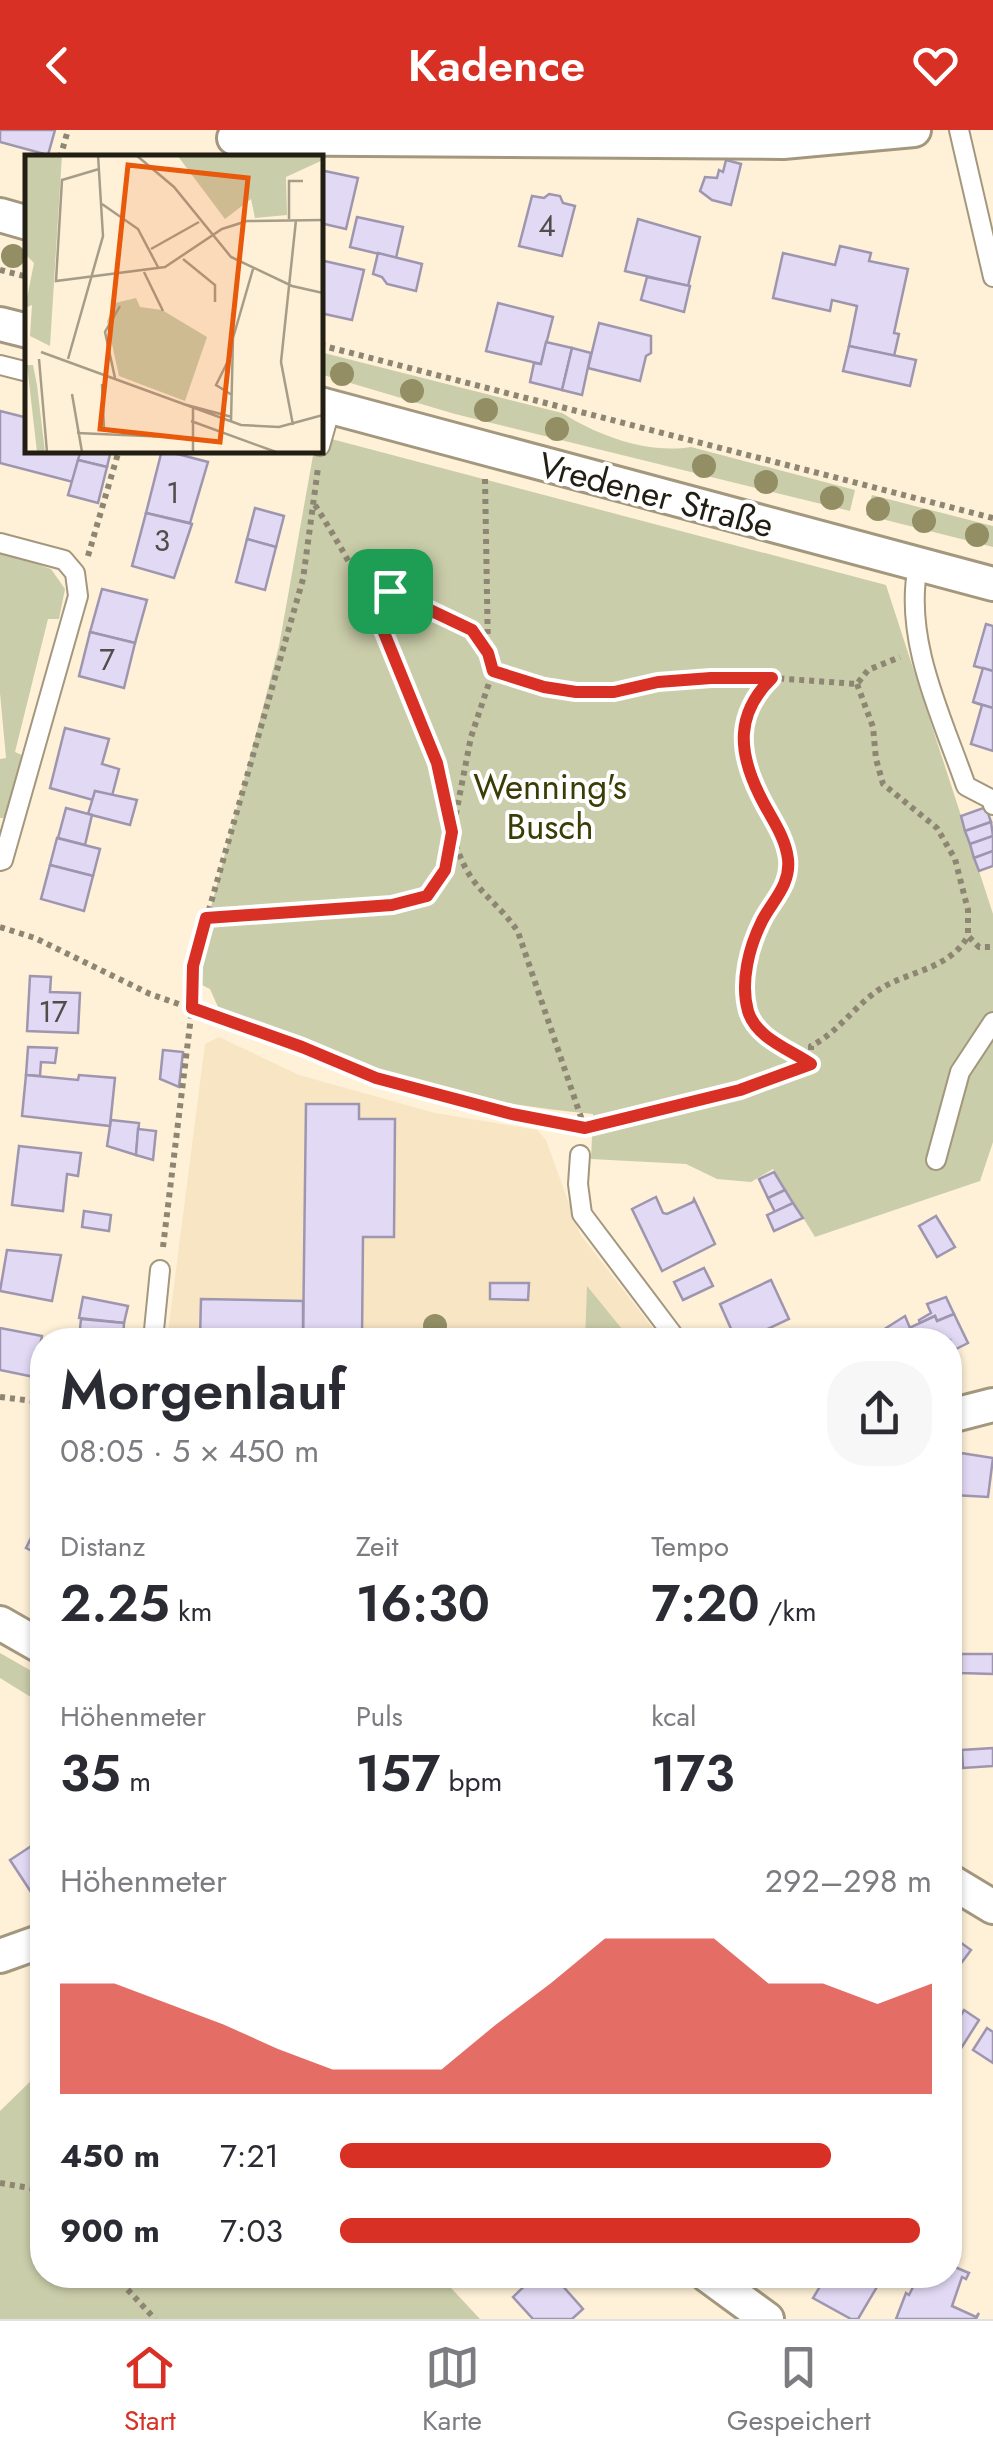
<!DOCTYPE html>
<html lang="de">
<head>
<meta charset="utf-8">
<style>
  :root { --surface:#fff; --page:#f7f7f7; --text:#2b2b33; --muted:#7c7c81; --line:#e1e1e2; --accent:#d93025 }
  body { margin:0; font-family:Jost,sans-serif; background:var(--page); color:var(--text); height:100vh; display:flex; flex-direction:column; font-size:38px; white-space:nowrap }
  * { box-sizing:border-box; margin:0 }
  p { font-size:32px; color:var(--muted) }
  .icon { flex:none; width:55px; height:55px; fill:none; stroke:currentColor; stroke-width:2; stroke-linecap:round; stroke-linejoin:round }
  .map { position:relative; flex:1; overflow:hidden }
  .panel { position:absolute; left:30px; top:1198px; width:932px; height:960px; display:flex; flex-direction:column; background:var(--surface); border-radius:40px; box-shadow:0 2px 8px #0004 }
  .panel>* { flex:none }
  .pin { position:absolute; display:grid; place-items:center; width:85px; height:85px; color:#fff; margin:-42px; border-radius:20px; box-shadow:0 5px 15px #0006 }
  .round { display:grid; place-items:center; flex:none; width:105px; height:105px; border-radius:40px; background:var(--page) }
  .overview { display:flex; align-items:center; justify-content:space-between; height:170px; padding:0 30px }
  h1 { font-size:55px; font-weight:600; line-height:75px }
  .stats { display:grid; grid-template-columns:repeat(3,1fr); gap:15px; height:170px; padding:10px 30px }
  .stats div { display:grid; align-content:center }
  .stats b { font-size:50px; font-weight:600 }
  .stats small { font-size:28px; font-weight:400 }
  .stats p { font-size:28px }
  .chart { height:280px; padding:20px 30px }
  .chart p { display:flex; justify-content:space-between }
  .chart svg { width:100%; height:180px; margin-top:10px; fill:var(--accent); opacity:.7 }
  ul { padding:0 30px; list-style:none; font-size:32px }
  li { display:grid; grid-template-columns:160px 120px 1fr; align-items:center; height:75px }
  li i { height:25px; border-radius:12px; background:var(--accent) }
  header { display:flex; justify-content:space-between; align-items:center; height:130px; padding:0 30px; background:var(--accent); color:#fff; font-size:45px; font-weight:600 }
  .menu { display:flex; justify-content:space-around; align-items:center; height:140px; border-top:2px solid var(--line); background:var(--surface); font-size:28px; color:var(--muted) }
  .menu a { display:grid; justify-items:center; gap:5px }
  .menu .active { color:var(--accent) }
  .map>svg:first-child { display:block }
  .built { fill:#f7e5c4 }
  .green { fill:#cacda9 }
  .building { fill:#e2d9f4; stroke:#9e96af; stroke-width:2.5 }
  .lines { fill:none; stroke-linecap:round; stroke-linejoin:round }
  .service-casing { stroke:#a3977e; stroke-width:22 }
  .minor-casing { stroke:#a3977e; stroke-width:38 }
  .path { stroke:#8e8674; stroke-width:6; stroke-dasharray:5 5; stroke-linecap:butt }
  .service { stroke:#fff; stroke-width:18 }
  .minor { stroke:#fff; stroke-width:32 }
  .tree { fill:#938e64 }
  .route-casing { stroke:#fff; stroke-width:20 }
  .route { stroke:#d93025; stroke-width:12 }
  .labels { text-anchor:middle; stroke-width:8; stroke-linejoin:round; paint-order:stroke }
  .number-label { font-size:30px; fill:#524d4c }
  .street-label { font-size:35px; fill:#221e14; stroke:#fff }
  .park-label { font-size:35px; fill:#3b3d06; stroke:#fff }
  .inset-road { fill:none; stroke:#a69d89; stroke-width:2.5 }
  .view { fill:#e8590c; fill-opacity:0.15; stroke:#e8590c; stroke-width:5 }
  .inset-edge { fill:none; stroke:#221e14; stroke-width:5 }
</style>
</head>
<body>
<header><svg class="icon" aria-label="back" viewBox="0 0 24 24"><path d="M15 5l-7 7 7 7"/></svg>Kadence<svg class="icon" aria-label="heart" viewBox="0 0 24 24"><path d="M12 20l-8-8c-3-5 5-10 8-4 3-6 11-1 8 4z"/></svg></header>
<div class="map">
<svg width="993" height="2189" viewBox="0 0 993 2189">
  <rect width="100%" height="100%" fill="#fef1d7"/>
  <path class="built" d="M219,907L299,945L435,983L537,1000L546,1010L580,1104L662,1210H167L205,914Z"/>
  <g class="green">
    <path d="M320,222L562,283C599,306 647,324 691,317L855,360L850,381L455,284L320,244Z"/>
    <path d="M320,306L886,455L993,784V1012L980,1051L815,1107L773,1039L751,1052L717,1049L686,1034L591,1029L593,984C459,971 345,944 222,886L210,859L192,850L279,516L314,320Z"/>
    <path d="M872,365L993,396V417L866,385Z"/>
    <path d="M0,421L51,439L65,459L59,489H48L15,622L24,626L8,688H0V629L6,628L0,563Z"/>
    <path d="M587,1156L631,1210H585Z"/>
    <path d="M0,1523L42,1547V1574L0,1548Z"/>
    <path d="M42,1940V2145H439L480,2189H0V1981Z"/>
  </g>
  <g class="building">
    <path d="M0,0H55L48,25L0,12Z"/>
    <path d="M726,30L741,34L731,75L712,70L700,61L705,47L717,48L719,40L723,42Z"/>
    <path d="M320,40L358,48L346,99L320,93Z"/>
    <path d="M549,64L560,66L563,73L575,76L562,126L519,116L532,66L544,68Z"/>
    <path d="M357,87L403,97L396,128L350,117Z"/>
    <path d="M638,89L700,107L688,156L625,141Z"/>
    <path d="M840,116L871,123L869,131L908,139L894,203L899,204L894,226L849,216L857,176L832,170L830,181L773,168L783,123L835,135Z"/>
    <path d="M378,123L422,134L416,161L387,154L382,147L373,144Z"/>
    <path d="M320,130L364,140L352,190L320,183Z"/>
    <path d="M647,147L690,156L684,182L641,170Z"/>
    <path d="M498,173L553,187L541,234L486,221Z"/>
    <path d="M599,193L651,206V223L646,226L640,251L588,238Z"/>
    <path d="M546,212L572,218L562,260L530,252L534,233L541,234Z"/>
    <path d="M849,216L916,230L910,256L843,241Z"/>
    <path d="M572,218L591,223L582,265L562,260Z"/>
    <path d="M0,281L28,288V320H81L73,352L0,333Z"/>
    <path d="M81,320H111L107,337L78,330Z"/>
    <path d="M162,320L208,332L190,393L146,383Z"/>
    <path d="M78,330L107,337L98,373L68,365Z"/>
    <path d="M255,378L284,386L276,417L247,409Z"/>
    <path d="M146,383L192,394L174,448L132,436Z"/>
    <path d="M247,409L276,417L265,460L236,452Z"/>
    <path d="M102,459L147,470L135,513L90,502Z"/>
    <path d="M986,494L993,496V541L974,536Z"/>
    <path d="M90,502L135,513L124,558L79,546Z"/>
    <path d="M983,538L993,541V578L973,572Z"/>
    <path d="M973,572L993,578V621L971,614L982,575Z"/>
    <path d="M65,598L109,609L102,634L119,639L112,666L95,661L93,670L50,658Z"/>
    <path d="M95,661L137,670L130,695L88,684Z"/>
    <path d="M986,677L991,692L965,701L961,686Z"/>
    <path d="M66,678L92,685L85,715L58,708Z"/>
    <path d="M991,692L993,706L970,714L965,701Z"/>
    <path d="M993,706V721L974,728L970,714Z"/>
    <path d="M57,708L100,719L93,746L50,735Z"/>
    <path d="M993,721V736L979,741L974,728Z"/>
    <path d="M50,735L93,746L84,781L41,769Z"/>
    <path d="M30,846L51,847L50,862L80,863L78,903L27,901Z"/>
    <path d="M28,917L57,918L55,933L41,932L40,946L26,945Z"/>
    <path d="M163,920L183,922L179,957L160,949Z"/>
    <path d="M26,945L78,950L79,945L115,948L110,996L22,986Z"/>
    <path d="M306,974H359V989H395L394,1107H363L362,1210H303Z"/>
    <path d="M111,990L139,993L136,1025L107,1016Z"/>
    <path d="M138,999L156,1001L153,1030L136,1025Z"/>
    <path d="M19,1016L81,1023L78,1046L67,1044L63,1081L12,1075Z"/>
    <path d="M774,1042L785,1060L768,1068L759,1049Z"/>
    <path d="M785,1060L793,1073L775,1082L768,1068Z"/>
    <path d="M656,1067L663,1083L667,1084L693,1072L694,1069L715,1114L662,1141L632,1079Z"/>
    <path d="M793,1073L803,1088L774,1101L767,1085Z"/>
    <path d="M84,1081L111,1085L109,1101L82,1097Z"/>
    <path d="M936,1086L955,1117L937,1127L919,1096Z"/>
    <path d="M7,1120L61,1125L52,1171L0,1161Z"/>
    <path d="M704,1138L713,1156L683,1170L674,1152Z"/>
    <path d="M771,1150L789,1189L744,1210H736L720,1174Z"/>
    <path d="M490,1153H529L528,1170L490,1169Z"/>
    <path d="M83,1167L128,1176L124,1193L79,1188Z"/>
    <path d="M946,1167L954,1184L937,1191L935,1186L920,1193L919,1190L931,1183L927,1174Z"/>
    <path d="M201,1169L303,1171V1210H200Z"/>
    <path d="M954,1184L968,1213L950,1222V1210H915L909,1198L935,1186L937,1191Z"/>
    <path d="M905,1186L915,1210H879L875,1205Z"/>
    <path d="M81,1189L124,1193L123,1210L79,1208Z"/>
    <path d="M0,1198L42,1206L34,1247L0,1240Z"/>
    <path d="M961,1323L993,1328L988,1367L954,1365Z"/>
    <path d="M42,1386V1426L26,1418Z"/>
    <path d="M961,1524H993V1544L961,1543Z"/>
    <path d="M993,1618V1636L963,1638L962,1620Z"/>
    <path d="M42,1709V1755L31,1762L10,1730Z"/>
    <path d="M950,1805L971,1820L950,1848Z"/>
    <path d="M964,1880L979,1890L960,1920L950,1914V1904Z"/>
    <path d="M987,1898L993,1902V1933L973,1920Z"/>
    <path d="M950,2135L969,2143L966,2149L962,2147L952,2176L976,2187L979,2183L976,2189H896L906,2163L909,2165L918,2147L932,2153L936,2145H950Z"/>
    <path d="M536,2145H553L583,2179L572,2189H533L513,2167Z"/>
    <path d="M827,2145H884L858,2189H851L813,2168Z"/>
  </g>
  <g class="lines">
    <defs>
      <g id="service">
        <path d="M959,0L993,147"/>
        <path d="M0,235L28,242"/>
        <path d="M320,316L331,277"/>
        <path d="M0,413L64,430L75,443L78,466L3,730L0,731"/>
        <path d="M918,436C903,510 942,587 966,656L991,669L993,675"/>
        <path d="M580,1025L578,1054L582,1084L677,1210"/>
        <path d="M936,1030L960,942L993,892"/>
        <path d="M153,1210L160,1140"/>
      </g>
      <g id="minor">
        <path d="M234,8L783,12L914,0"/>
        <path d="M0,85L28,93"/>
        <path d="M0,194L28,201"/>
        <path d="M320,274L993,454"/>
        <path d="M950,1286L993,1275"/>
        <path d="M0,1493L42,1517"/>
        <path d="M950,1751L993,1777"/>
        <path d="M0,1826L42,1811"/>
        <path d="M707,2145L767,2189"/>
      </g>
    </defs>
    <use href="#service" class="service-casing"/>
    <use href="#minor" class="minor-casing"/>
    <g class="path">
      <path d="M60,28L68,0"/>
      <path d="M0,140L28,147"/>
      <path d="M320,215L993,388"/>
      <path d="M485,349L488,522"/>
      <path d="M315,375C365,454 408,543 437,632C448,670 449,717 473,750C487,769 504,780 518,802L585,999"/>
      <path d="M88,426L119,320"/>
      <path d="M359,453L390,461L471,500L488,523L493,541L513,549L576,563L614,562L658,552L771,548"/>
      <path d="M857,554L873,597L876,629L883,654L937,698L955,729L968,780V806"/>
      <path d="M206,789L392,775L427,765L445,740L471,607L493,541"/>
      <path d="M0,797L35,808L150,864L302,917L376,948L511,984L585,998L740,960L811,934V916C837,903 853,878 877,861C908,840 948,841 968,806L979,817H993"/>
      <path d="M810,933C787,919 755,907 748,880C740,852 749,815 762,790C773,770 791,755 788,728C785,707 773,690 763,673C737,628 734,585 773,548L857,554L868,540L900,527"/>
      <path d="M163,1117L192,878L193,836L303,449L318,338"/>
      <path d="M0,1267L42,1272"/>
      <path d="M0,2053L42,2060"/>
      <path d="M114,2145L155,2189"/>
    </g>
    <use href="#service" class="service"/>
    <use href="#minor" class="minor"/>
  </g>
  <g class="tree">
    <circle cx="13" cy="126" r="12"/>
    <circle cx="342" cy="244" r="12"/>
    <circle cx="412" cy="261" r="12"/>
    <circle cx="486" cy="280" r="12"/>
    <circle cx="557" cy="299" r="12"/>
    <circle cx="704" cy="336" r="12"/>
    <circle cx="766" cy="352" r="12"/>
    <circle cx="832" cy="368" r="12"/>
    <circle cx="878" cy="379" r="12"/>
    <circle cx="924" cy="391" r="12"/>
    <circle cx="977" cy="405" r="12"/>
    <circle cx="435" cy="1196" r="12"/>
  </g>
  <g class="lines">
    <defs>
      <path id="route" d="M359,452L390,461L472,500L488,523L493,541L544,557L576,562H614L658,552L711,548H772C735,584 738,622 760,666C770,687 785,705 788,729C791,755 772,771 762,791C749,817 740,852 748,881C756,908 789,919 811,934L740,960L585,998L512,984L376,948L302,917L192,878L193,836L206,788L392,775L427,766L445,740L452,702L437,633L374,478Z"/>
    </defs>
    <use href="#route" class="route-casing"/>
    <use href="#route" class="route"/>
  </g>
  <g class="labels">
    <g class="number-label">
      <text x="547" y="106">4</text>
      <text x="173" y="373">1</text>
      <text x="162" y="421">3</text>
      <text x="107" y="540">7</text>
      <text x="53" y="892">17</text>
    </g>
    <g class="street-label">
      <text transform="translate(656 365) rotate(15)" y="12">Vredener Straße</text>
    </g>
    <g class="park-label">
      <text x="550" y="669">Wenning's<tspan x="550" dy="40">Busch</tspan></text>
    </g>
  </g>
  <g transform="translate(25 25)">
    <rect width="298" height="298" fill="#fef1d7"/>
    <path d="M0,0H37L25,191L5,181L7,150L0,153L9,108L0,99ZM152,0H297L298,5L261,22L262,60L230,63L226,44L200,64ZM111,143L115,152L137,155L182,182L160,246L94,221L82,166L90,148ZM2,210H8L12,230L20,297H12Z" fill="#cacda9"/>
    <path class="inset-road" d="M111,0L149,32L206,102L267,131L298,138M74,14L37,25L31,126L140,112L197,74L222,66L298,65M77,49L113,74L134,114M264,64V26H278M126,94L174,67M158,104L190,130V147M119,117L138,156M16,197L216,270L254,272L298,260M207,198L191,230L207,240M14,204L22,297M43,204L78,81L73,0M90,223L80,177L95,151M77,229L79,275M47,239L57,297M158,249L207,262M166,266L251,297M206,267L208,183L228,114M268,270L256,207L271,65M52,278L167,283M168,297V253"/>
    <path class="view" d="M103,10L223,23L195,287L75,274Z"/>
    <rect width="298" height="298" class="inset-edge"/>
  </g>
</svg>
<div class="pin" style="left:390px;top:461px;background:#1e9e55"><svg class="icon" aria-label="arrive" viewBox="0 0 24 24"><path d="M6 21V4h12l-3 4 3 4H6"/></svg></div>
<section class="panel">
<div class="overview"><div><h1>Morgenlauf</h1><p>08:05 · 5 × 450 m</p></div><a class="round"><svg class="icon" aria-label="share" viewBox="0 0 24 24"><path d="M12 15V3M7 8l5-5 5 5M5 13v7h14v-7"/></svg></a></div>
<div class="stats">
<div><p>Distanz</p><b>2.25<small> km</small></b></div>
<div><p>Zeit</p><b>16:30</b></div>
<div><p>Tempo</p><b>7:20<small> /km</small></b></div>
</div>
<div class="stats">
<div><p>Höhenmeter</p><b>35<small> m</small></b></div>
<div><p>Puls</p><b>157<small> bpm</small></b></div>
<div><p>kcal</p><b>173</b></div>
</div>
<div class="chart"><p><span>Höhenmeter</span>292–298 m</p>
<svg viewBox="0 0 160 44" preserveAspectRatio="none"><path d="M0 44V17L10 17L20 22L30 27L40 33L50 38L60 38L70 38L80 27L90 17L100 6L110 6L120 6L130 17L140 17L150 22L160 17V44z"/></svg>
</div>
<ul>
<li><b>450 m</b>7:21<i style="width:83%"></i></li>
<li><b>900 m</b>7:03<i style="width:98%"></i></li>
</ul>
</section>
</div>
<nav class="menu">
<a class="active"><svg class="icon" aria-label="home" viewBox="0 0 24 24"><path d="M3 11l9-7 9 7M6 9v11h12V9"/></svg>Start</a>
<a><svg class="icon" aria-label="map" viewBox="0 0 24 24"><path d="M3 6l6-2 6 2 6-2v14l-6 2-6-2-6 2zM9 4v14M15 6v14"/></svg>Karte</a>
<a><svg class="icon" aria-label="saved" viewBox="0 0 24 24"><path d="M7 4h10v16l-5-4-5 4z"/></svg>Gespeichert</a>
</nav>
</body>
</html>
